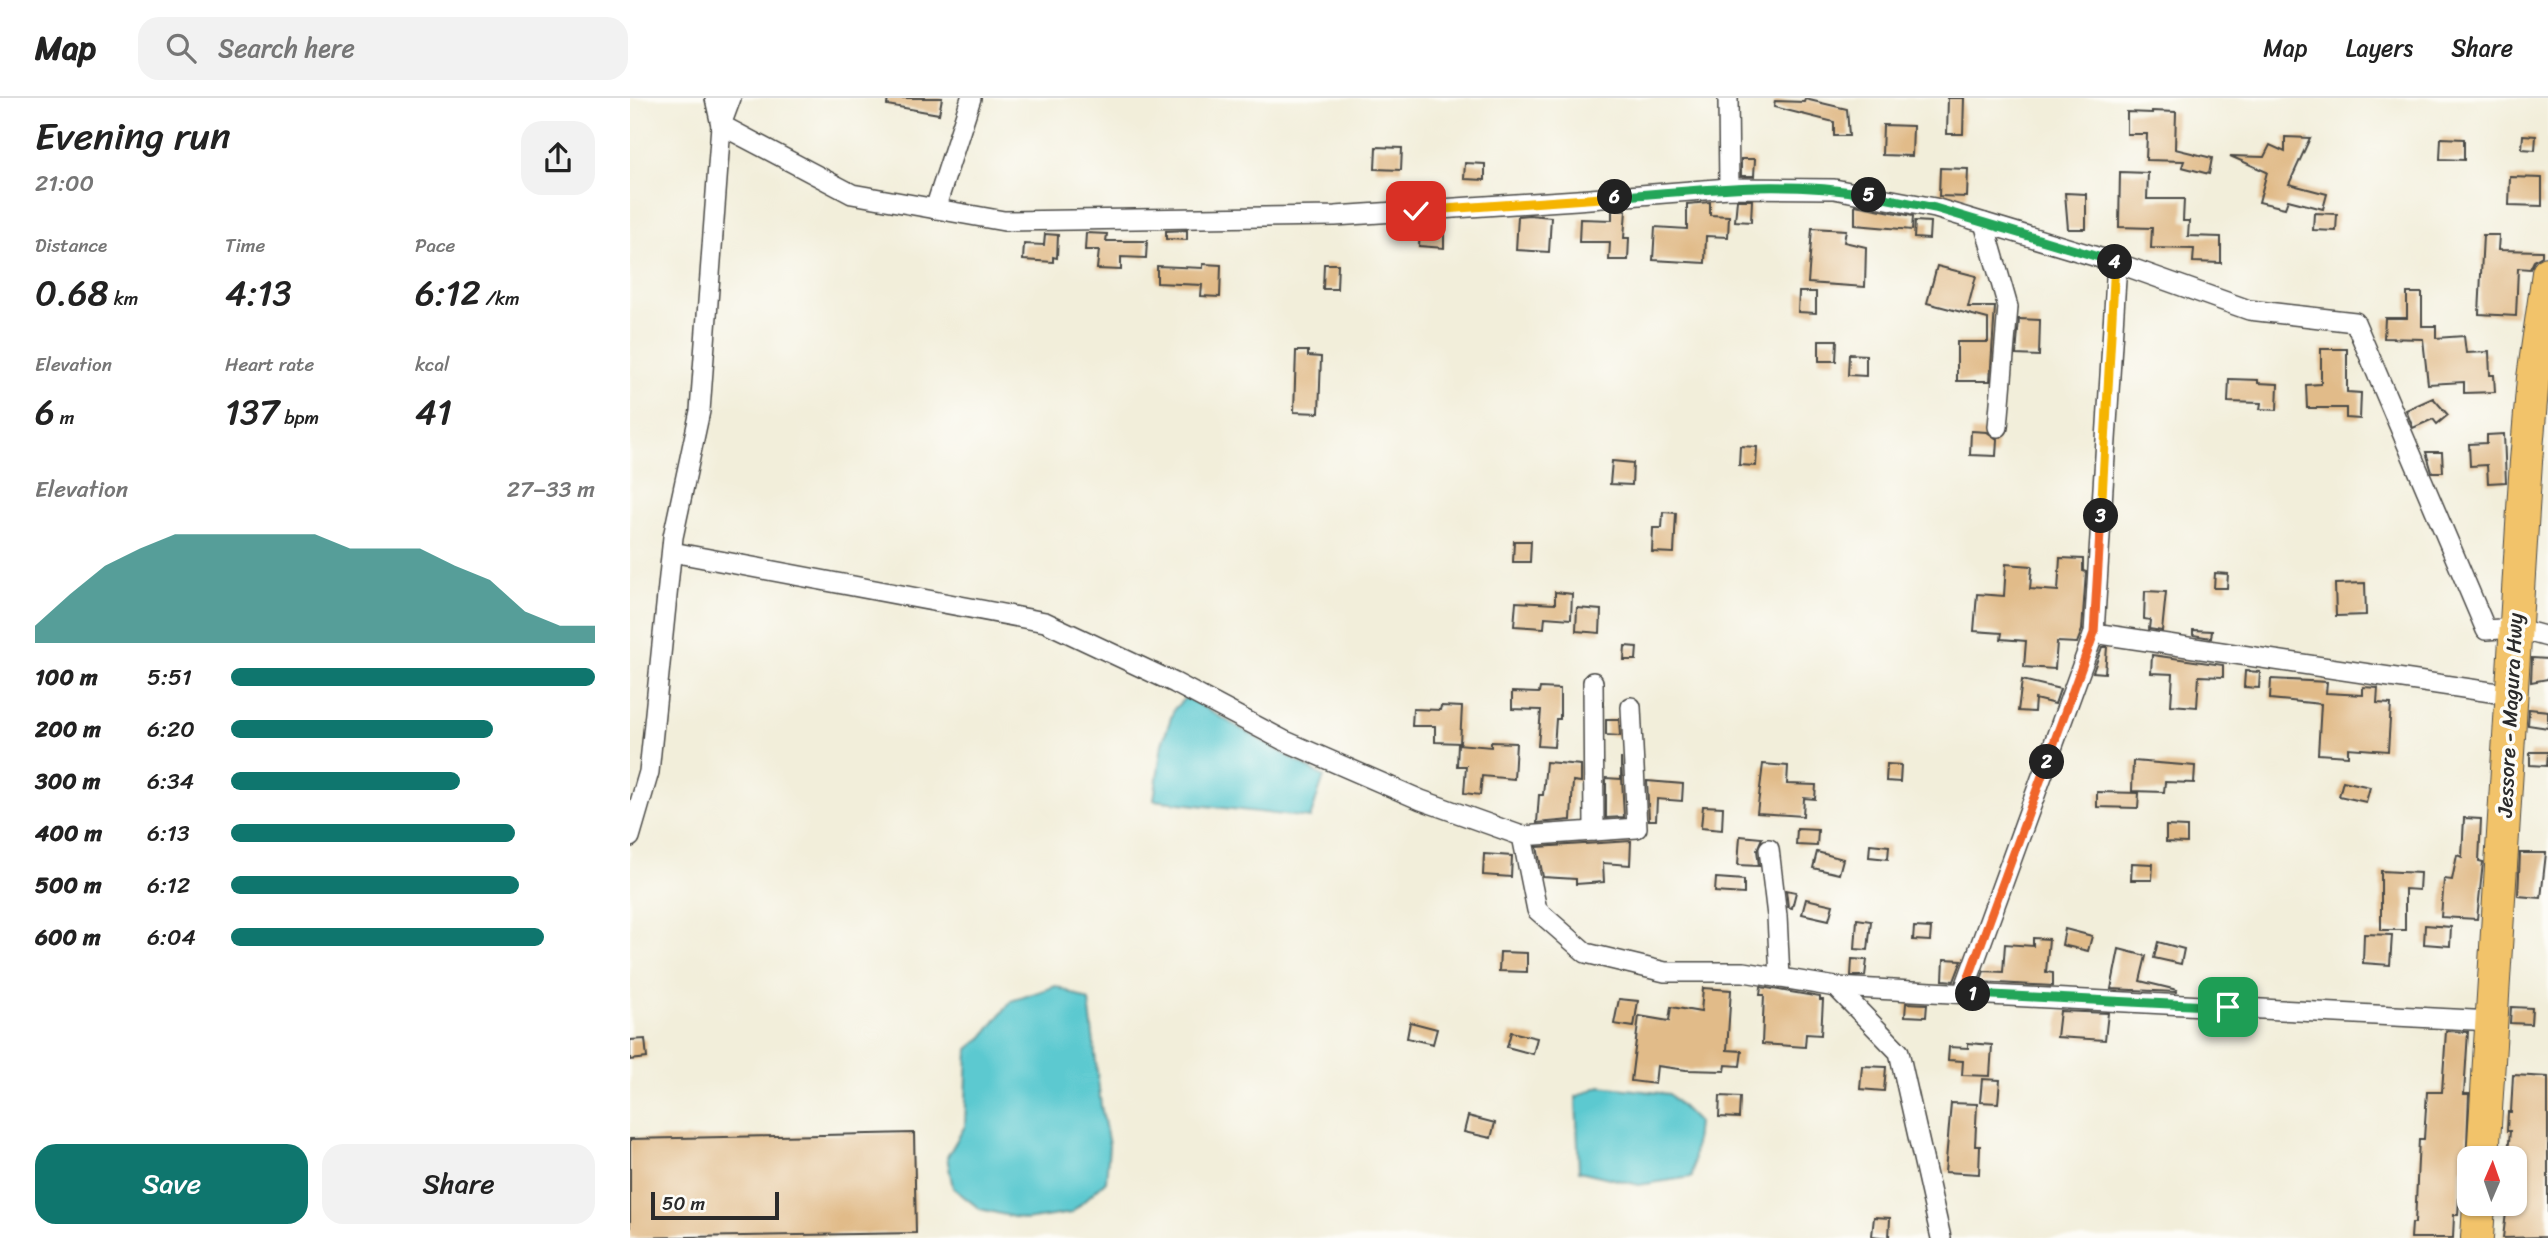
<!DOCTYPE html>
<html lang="en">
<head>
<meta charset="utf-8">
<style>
  :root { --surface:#fff; --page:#f2f2f2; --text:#222; --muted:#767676; --line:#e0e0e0; --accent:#0f766e }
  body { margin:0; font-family:Sriracha,sans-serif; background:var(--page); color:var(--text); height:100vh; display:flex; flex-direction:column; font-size:26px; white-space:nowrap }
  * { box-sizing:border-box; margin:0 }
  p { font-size:23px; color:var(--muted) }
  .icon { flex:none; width:38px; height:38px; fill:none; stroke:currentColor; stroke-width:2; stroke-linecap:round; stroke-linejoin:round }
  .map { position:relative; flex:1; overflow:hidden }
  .side { display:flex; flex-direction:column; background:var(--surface); width:630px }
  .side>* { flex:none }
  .needle { width:46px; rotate:2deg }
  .fabs { position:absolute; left:1827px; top:1048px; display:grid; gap:14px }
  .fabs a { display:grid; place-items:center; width:70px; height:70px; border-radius:14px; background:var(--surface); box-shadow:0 2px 5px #0004; font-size:35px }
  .scale { position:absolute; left:21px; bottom:18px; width:128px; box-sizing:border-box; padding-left:7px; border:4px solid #2b2b2b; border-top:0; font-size:19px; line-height:24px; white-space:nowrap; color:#2b2b2b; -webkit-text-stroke:5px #fdfcf7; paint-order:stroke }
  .pin { position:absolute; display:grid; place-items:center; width:60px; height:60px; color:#fff; margin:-30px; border-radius:14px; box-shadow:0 4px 10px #0006 }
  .km { position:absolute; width:35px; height:35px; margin:-18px; border-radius:50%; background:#222; color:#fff; font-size:19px; line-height:35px; text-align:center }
  .round { display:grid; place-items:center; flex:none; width:74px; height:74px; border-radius:21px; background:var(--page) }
  .head { display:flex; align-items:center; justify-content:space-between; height:119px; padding:0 35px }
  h1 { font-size:38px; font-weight:600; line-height:52px }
  .metrics { display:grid; grid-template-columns:repeat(3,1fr); gap:10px; height:119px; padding:7px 35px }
  .metrics div { display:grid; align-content:center }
  .metrics b { font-size:35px; font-weight:600 }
  .metrics small { font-size:19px; font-weight:400 }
  .metrics p { font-size:19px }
  .chart { height:196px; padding:14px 35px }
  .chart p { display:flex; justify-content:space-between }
  .chart svg { width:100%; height:126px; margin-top:7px; fill:var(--accent); opacity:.7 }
  .primary-button { display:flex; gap:14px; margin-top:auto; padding:14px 35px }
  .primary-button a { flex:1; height:80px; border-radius:21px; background:var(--accent); color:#fff; font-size:28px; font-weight:600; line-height:80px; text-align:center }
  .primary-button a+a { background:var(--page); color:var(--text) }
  ul { padding:0 35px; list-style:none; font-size:23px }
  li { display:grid; grid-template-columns:112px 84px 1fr; align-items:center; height:52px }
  li i { height:18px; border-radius:9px; background:var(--accent) }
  header { display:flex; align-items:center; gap:42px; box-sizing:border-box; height:98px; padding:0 35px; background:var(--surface); border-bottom:2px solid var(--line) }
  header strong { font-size:33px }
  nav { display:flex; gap:38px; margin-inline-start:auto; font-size:24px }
  .search { width:490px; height:63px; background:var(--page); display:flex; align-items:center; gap:18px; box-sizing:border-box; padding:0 24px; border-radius:21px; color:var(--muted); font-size:26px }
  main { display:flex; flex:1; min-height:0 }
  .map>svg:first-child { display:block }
  .water { fill:#5bc9d0; stroke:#437a7e; stroke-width:2 }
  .building { fill:#e1bb89 }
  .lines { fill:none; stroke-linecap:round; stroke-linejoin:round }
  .minor-casing { stroke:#494845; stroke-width:22 }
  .trunk-casing { stroke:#494845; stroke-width:34 }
  .minor { stroke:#fff; stroke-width:19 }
  .trunk { stroke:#f2c36a; stroke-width:32 }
  .split-1-casing { stroke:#fff; stroke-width:14 }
  .split-2-casing { stroke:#fff; stroke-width:14 }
  .split-3-casing { stroke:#fff; stroke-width:14 }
  .split-4-casing { stroke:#fff; stroke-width:14 }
  .split-5-casing { stroke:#fff; stroke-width:14 }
  .split-6-casing { stroke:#fff; stroke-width:14 }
  .split-7-casing { stroke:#fff; stroke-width:14 }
  .split-1 { stroke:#22a559; stroke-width:9 }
  .split-2 { stroke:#f0652b; stroke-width:9 }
  .split-3 { stroke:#f0652b; stroke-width:9 }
  .split-4 { stroke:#f5b400; stroke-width:9 }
  .split-5 { stroke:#22a559; stroke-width:9 }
  .split-6 { stroke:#22a559; stroke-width:9 }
  .split-7 { stroke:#f5b400; stroke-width:9 }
  .labels { text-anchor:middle; stroke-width:7; stroke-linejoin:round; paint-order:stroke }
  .street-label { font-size:21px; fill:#2b2b2b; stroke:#fdfcf7 }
</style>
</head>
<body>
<header>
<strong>Map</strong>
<div class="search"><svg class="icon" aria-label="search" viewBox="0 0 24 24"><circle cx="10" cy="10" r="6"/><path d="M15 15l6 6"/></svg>Search here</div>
<nav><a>Map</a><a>Layers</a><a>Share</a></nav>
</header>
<main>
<section class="side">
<div class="head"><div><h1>Evening run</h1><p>21:00</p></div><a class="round"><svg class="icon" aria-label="share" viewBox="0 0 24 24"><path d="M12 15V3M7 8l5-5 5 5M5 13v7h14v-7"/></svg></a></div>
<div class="metrics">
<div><p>Distance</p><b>0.68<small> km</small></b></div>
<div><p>Time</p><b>4:13</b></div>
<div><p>Pace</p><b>6:12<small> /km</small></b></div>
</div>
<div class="metrics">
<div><p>Elevation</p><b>6<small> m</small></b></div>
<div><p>Heart rate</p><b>137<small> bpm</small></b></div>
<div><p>kcal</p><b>41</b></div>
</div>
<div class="chart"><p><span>Elevation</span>27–33 m</p>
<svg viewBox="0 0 160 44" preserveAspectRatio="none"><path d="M0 44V38L10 27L20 17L30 11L40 6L50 6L60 6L70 6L80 6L90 11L100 11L110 11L120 17L130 22L140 33L150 38L160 38V44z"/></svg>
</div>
<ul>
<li><b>100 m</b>5:51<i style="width:100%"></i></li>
<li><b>200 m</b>6:20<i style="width:72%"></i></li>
<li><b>300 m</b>6:34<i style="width:63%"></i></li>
<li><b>400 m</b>6:13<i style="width:78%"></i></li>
<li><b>500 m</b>6:12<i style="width:79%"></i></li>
<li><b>600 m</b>6:04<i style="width:86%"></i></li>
</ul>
<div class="primary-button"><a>Save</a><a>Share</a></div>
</section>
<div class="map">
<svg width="1918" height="1140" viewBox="0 0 1918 1140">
  <rect width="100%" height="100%" fill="#fdfcf7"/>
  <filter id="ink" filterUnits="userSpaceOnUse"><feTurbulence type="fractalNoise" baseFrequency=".0143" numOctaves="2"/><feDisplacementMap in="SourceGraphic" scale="14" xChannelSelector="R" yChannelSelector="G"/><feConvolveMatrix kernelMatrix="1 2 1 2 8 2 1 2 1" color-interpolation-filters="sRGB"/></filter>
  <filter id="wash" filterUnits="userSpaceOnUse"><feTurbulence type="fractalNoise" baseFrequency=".00686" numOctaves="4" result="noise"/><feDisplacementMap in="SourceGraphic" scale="28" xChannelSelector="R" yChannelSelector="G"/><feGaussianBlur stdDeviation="1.57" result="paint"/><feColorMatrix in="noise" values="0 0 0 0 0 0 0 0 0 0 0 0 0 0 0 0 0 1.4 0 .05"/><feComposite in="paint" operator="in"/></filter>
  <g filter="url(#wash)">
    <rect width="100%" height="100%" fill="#f2eeda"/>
    <g class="water">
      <path d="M556,599L694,679L680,720L524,702L532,646L544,611Z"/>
      <path d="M426,888L459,903L471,1008L479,1047L476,1083L441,1115L396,1122L350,1111L323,1090L317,1059L335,1028L338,951L353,939L381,903Z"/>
      <path d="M970,988L1039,996L1067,1024L1062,1079L1009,1087L949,1073L946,999Z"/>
    </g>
    <g id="blocks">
      <g class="building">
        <path d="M258,0H312L309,16L257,7Z"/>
        <path d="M1318,0H1334L1333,36H1317Z"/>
        <path d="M1175,1L1217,11L1219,38H1204V24L1144,9L1145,3L1174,4Z"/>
        <path d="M1522,13L1546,14L1545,51L1582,60L1579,76L1552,69L1554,63L1516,62L1517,36H1497V14L1522,15Z"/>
        <path d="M1253,27L1283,28L1282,58L1252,57Z"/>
        <path d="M1893,37L1906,38L1905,52L1892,51Z"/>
        <path d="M1655,39L1680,40L1659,86L1697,96L1693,111L1658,102L1655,110L1629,104L1637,74L1600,58L1634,59L1640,47L1655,54Z"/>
        <path d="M1811,40L1834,41V62L1810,61Z"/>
        <path d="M746,49L772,50L771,72L745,71Z"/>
        <path d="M1111,61H1125L1124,78H1111Z"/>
        <path d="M835,65L855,66V82L834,81Z"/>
        <path d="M1310,70L1338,71L1337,99L1309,98Z"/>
        <path d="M1490,74L1518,75L1517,101H1554L1553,123H1559L1558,138L1591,139V165L1563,164L1564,151L1521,150L1522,130L1489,129Z"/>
        <path d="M1880,79L1912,80V108L1879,107Z"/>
        <path d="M1435,95L1456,96V131H1438Z"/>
        <path d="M1107,102H1122L1121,124L1105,123Z"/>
        <path d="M1080,104V117L1099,118L1098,139L1076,138L1075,165L1023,162L1025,129L1057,131V106Z"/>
        <path d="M1225,107L1283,118L1282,132L1225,127Z"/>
        <path d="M982,111L996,112L994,140H999L998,162H979L980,144H949L950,121L982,122Z"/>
        <path d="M1684,115L1707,116L1706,133L1683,132Z"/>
        <path d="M899,117L921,119L919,154L886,152L888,118Z"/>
        <path d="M1285,123L1300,124L1299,141L1284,140Z"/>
        <path d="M1182,130L1216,132L1214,144L1236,149L1235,189L1178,185Z"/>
        <path d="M557,132V142L536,141V133Z"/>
        <path d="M790,134L814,135V150L789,148Z"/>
        <path d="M456,135L477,136L476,143H517L516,160L491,159V172L467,171L469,152H455Z"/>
        <path d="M415,136L428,137L427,160L423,159V164L393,162L394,146L414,147Z"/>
        <path d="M1853,137H1869L1868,152L1912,153V158L1904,163L1900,171L1888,170L1886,218L1849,216Z"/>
        <path d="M573,166L591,167L590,199L571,198L572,187L527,185V168L573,170Z"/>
        <path d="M694,166H708L707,191H693Z"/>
        <path d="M1307,168L1346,178L1338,209H1365L1360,283H1327V244H1358V221L1297,205Z"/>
        <path d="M1169,194H1186V215L1168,214Z"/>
        <path d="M1777,195H1792V228H1806V240L1834,238L1836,255L1859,254L1860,277H1864L1865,294L1834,295V284L1798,286L1793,241L1754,240L1755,220H1777Z"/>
        <path d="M1389,221L1410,222L1409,258L1386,257Z"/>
        <path d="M1189,242H1207L1206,263H1189Z"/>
        <path d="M1691,251H1717V294L1731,295L1730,321L1716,320V310H1677L1676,287L1691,286Z"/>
        <path d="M666,253H678V258L691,259L689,315L664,314Z"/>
        <path d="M1219,256L1236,257V278L1218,277Z"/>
        <path d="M1599,281L1628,282V285L1648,286L1647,312L1630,311L1631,305L1598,304Z"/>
        <path d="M1803,300L1818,317L1807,326L1803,321L1783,330L1776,312Z"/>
        <path d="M1341,333L1357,334L1367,341L1366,358L1340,357Z"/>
        <path d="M1874,336L1876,384L1858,385L1857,367L1840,368L1839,346L1857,345V337Z"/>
        <path d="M1110,348L1127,349L1126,368L1109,367Z"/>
        <path d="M1796,354H1812L1813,374H1802Z"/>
        <path d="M982,363L1003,365L1002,387L980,386Z"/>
        <path d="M1033,414L1046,415L1044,455L1022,454L1023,430H1032Z"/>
        <path d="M884,443H901L900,464H883Z"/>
        <path d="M1430,460L1453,461V473L1456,474L1452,532L1447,545L1427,544L1425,571L1394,569L1396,543L1371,541L1372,535L1344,533L1347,496L1374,498L1376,466L1402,468L1400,491L1428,493Z"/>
        <path d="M1585,475L1598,476L1597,490H1584Z"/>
        <path d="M1735,485L1736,517L1706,518L1705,486Z"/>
        <path d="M1515,493L1536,494L1532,533L1519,531L1520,522L1514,521Z"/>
        <path d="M925,494L942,496L941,521L915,519L914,530L884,528L886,504L925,506Z"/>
        <path d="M947,510L971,512L970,535L946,533Z"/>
        <path d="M1563,532L1582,533L1581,540L1563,537Z"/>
        <path d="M995,548L1007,549L1006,562H994Z"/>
        <path d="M1472,549H1477L1475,575L1463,574Z"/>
        <path d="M1522,557L1593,567V579L1569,578L1567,609L1541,607L1543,576L1521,575Z"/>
        <path d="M1902,560L1918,561V581L1901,584Z"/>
        <path d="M1615,573L1630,574L1629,590L1614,589Z"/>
        <path d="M1641,581L1697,584L1696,595L1733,597V589L1748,590L1747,605L1761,606L1758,653L1718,650V658L1688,656L1691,606L1640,601Z"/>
        <path d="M1392,582L1430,591L1425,606L1405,601L1404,614L1388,613Z"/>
        <path d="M910,590L930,591V621H926L924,649L908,648L911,612L882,611V594L909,595Z"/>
        <path d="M811,608L832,609L830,645L805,644V628H782L783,611L810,612Z"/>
        <path d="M1899,611L1918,613V630L1898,627Z"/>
        <path d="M976,621H989L990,638L976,637Z"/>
        <path d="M861,644L886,645L884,681L852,678L850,697L834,695L836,668H827L828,646L861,649Z"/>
        <path d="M1900,654H1918L1917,668L1900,667Z"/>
        <path d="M991,660L994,719L976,720V680L991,681Z"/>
        <path d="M1503,663L1565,668L1564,685L1535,684L1534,694L1502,693Z"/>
        <path d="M916,664L951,667V684L943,683L941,722L907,725L909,697H913Z"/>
        <path d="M1133,666L1158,668L1157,686L1186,687L1185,701L1174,700L1173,718L1127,715Z"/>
        <path d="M1257,666L1271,667L1270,684L1256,683Z"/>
        <path d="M1017,683L1053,686L1052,703L1027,701L1026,722H1019Z"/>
        <path d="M1713,683L1740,689L1736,704L1709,698Z"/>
        <path d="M1467,694L1509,695L1508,710L1467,709Z"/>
        <path d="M1073,708L1093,709L1092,732L1071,730Z"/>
        <path d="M1834,720L1851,721L1849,763L1853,764L1847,821L1811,819L1814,781L1822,782L1827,757L1832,759Z"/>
        <path d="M1536,728L1557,729V745L1536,744Z"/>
        <path d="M1167,731L1188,732L1187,748L1166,747Z"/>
        <path d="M1110,738L1132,740L1127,752L1129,768L1108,767Z"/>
        <path d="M1001,743L1000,767L973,765L974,784L946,786V781L913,779L907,749Z"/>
        <path d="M1240,746L1259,748L1258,761L1239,759Z"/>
        <path d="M1187,754L1213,761L1209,776L1183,770Z"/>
        <path d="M1890,755H1916L1911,800L1888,798Z"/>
        <path d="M854,756L882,758L881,779L853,777Z"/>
        <path d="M1502,765L1523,766L1522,782H1501Z"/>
        <path d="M1751,773L1790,775L1789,792L1775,791V832H1751Z"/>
        <path d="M1086,780L1114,782V796L1085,794Z"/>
        <path d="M1156,792L1166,794L1162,810L1158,809Z"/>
        <path d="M1176,801L1203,807L1199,822L1172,816Z"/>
        <path d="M1227,821L1241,823L1238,852L1225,851Z"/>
        <path d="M1795,827L1821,829L1820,848L1794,846Z"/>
        <path d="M1284,829L1301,830L1300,843L1283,842Z"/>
        <path d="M1435,831L1462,838L1458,853L1432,847Z"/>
        <path d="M1734,836L1762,837L1760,867L1733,865Z"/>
        <path d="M1403,840L1419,841L1416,874L1423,875V888L1350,884L1354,873L1373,874L1375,846L1403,848Z"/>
        <path d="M1528,844L1554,851L1551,866L1524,860Z"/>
        <path d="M1489,851L1516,858L1510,883L1547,892L1546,894L1481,891Z"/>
        <path d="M870,854L897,855V874L869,873Z"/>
        <path d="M1222,861L1237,862L1235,878H1221Z"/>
        <path d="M1314,861L1332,862L1324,883L1313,882Z"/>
        <path d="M1131,889L1190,899V902H1193L1191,937L1176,936L1175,949L1132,946L1134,897H1130Z"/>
        <path d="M1073,890L1101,892L1097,952L1112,953L1110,968L1096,967L1095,973L1056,972L1027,968L1025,986L1001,983L1009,918L1039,923L1041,909L1071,914Z"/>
        <path d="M989,901L1008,903L1004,929L984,926Z"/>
        <path d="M1276,905L1297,906L1296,919L1275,918Z"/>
        <path d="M1881,909L1902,910L1901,926L1880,925Z"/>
        <path d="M1430,913L1478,915L1475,942L1427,939Z"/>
        <path d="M780,924L807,931L803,946L777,940Z"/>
        <path d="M1816,933L1838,934L1834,996H1839L1836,1070H1831L1828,1117H1824L1823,1140H1781L1782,1125H1785L1789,1041H1794L1797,994H1812Z"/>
        <path d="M881,934L907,940L903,956L877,949Z"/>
        <path d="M15,941L17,960L0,962V942Z"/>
        <path d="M1338,945L1362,947L1360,978L1332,977L1333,963L1318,962L1319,949L1338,950Z"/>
        <path d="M1232,968L1256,969L1254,993L1230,991Z"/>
        <path d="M1883,977L1918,979V1139L1873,1140L1877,1106H1885V1056H1878L1880,1033H1877L1878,1014H1881Z"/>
        <path d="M1352,981L1370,982L1368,1005L1350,1004Z"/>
        <path d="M1090,998L1110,999L1109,1020L1089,1019Z"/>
        <path d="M1321,1005L1347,1006L1345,1048H1350L1349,1076L1315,1074Z"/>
        <path d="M838,1018L865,1025L861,1040L834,1034Z"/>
        <path d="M284,1035L286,1135L0,1140V1041Z"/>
        <path d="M1244,1119L1260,1120L1259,1140L1242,1138Z"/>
      </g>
    </g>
  </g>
  <g filter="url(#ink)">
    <use href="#blocks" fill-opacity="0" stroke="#494845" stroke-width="2"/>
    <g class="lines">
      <defs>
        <g id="minor">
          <path d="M101,0L91,27L222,96L374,123L705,118L947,102L1099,90L1204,91L1305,110L1487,165L1619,212L1725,224L1856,532L1885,530L1918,539"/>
          <path d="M1098,0L1099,90"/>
          <path d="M305,111L341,0"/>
          <path d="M1354,125L1378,209L1368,329"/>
          <path d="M42,454L415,524L545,585L653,642L791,702L892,738L907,812L956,855L1035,874H1114L1206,889L1269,954L1311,1140"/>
          <path d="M1464,535L1881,597"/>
          <path d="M963,584L964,733"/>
          <path d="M892,738L1007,730L1001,609"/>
          <path d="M0,739L19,674L43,439L70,313L91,27L85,0"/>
          <path d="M1139,751L1147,818L1150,880"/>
          <path d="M1206,889L1862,923"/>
          <path d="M1333,895L1464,535L1487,165"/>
        </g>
        <g id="trunk">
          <path d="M1853,1060L1896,363L1903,280L1918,175"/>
          <path d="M1847,1140L1849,1106"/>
        </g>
      </defs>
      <use href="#minor" class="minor-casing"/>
      <use href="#trunk" class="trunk-casing"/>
      <use href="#minor" class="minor"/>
      <use href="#trunk" class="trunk"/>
    </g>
  </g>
  <g class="lines" filter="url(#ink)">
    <defs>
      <path id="split-1" d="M1343,896L1598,909"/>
      <path id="split-2" d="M1343,896L1333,895L1417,664"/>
      <path id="split-3" d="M1417,664L1464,535L1471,418"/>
      <path id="split-4" d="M1471,418L1485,164"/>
      <path id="split-5" d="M1239,97L1305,110L1485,164"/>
      <path id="split-6" d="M985,99C1069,92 1156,81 1239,97"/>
      <path id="split-7" d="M786,113L985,99"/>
    </defs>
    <use href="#split-1" class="split-1-casing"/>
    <use href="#split-2" class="split-2-casing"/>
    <use href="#split-3" class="split-3-casing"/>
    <use href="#split-4" class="split-4-casing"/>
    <use href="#split-5" class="split-5-casing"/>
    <use href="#split-6" class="split-6-casing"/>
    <use href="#split-7" class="split-7-casing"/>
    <use href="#split-1" class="split-1"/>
    <use href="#split-2" class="split-2"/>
    <use href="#split-3" class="split-3"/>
    <use href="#split-4" class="split-4"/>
    <use href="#split-5" class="split-5"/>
    <use href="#split-6" class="split-6"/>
    <use href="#split-7" class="split-7"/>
  </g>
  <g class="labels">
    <g class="street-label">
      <text transform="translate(1880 617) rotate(-87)" y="7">Jessore - Magura Hwy</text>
    </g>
  </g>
</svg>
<div class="fabs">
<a><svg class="needle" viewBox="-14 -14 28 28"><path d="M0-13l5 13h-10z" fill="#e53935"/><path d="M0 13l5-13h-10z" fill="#767676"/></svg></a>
</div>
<div class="scale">50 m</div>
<div class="pin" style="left:1598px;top:909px;background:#1e9e55"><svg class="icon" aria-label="arrive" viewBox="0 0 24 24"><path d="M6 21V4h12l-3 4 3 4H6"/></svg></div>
<div class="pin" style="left:786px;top:113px;background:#d93025"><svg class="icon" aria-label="check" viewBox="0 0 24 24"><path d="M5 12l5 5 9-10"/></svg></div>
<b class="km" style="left:1343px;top:896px">1</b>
<b class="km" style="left:1417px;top:664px">2</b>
<b class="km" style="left:1471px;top:418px">3</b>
<b class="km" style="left:1485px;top:164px">4</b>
<b class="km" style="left:1239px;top:97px">5</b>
<b class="km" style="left:985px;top:99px">6</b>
</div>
</main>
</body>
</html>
